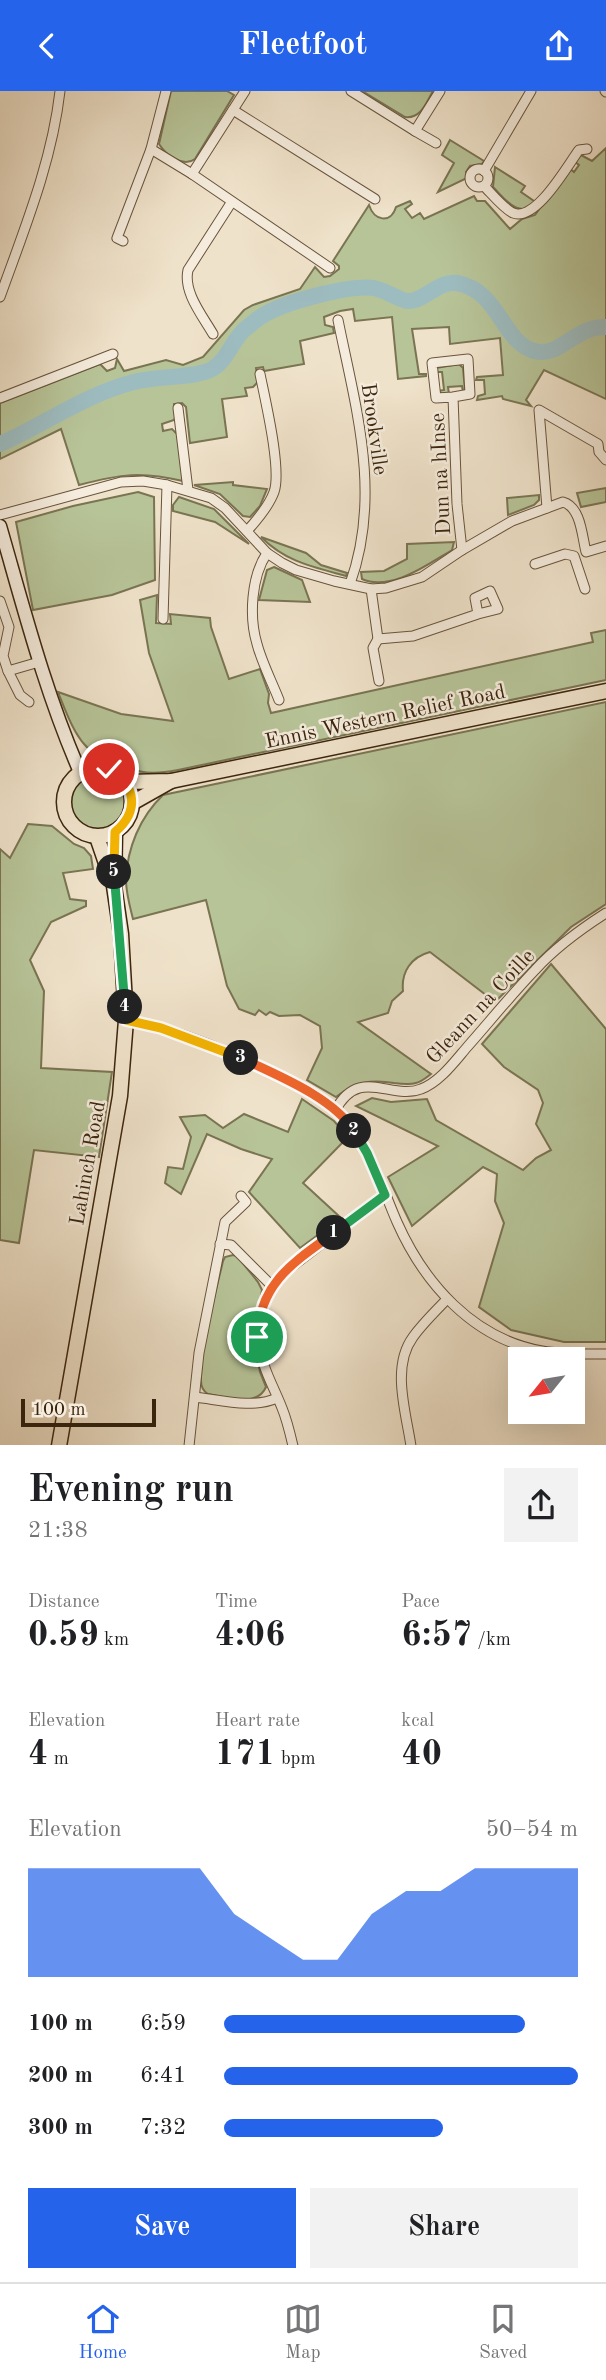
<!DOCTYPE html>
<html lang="en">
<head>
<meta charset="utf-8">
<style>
  :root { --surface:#fff; --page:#f2f2f2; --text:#202124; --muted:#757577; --line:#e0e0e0; --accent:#2563eb }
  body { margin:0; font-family:"Old Standard TT",serif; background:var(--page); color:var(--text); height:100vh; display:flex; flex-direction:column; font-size:26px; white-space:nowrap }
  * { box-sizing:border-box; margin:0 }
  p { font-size:23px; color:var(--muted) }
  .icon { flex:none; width:38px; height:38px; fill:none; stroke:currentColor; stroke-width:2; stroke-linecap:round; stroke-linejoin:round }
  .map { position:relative; height:1354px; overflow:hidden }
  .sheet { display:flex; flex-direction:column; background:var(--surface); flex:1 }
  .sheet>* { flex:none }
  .needle { width:46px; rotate:240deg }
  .controls { position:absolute; left:508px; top:1256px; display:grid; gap:14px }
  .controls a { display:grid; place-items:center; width:77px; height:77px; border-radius:0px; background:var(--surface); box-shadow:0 7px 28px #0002; font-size:35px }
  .scale { position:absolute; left:21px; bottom:18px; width:135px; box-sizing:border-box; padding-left:7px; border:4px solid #3c250d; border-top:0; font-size:19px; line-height:24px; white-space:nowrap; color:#3c250d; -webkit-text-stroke:5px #f5ecdd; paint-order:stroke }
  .pin { position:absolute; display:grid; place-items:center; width:60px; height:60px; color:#fff; margin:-30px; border:4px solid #fff; border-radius:50%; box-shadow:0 2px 7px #0007 }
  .km { position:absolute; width:35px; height:35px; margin:-18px; border-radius:50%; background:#222; color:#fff; font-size:19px; line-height:35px; text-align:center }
  .round { display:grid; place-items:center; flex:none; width:74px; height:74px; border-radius:0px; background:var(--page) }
  .overview { display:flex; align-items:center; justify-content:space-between; height:119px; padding:0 28px }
  h1 { font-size:38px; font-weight:700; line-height:52px }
  .metrics { display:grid; grid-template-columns:repeat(3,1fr); gap:10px; height:119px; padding:7px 28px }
  .metrics div { display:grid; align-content:center }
  .metrics b { font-size:35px; font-weight:700 }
  .metrics small { font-size:19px; font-weight:400 }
  .metrics p { font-size:19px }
  .chart { height:196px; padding:14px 28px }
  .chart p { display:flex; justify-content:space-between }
  .chart svg { width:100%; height:126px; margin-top:7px; fill:var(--accent); opacity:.7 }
  .cta { display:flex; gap:14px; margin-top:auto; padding:14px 28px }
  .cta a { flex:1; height:80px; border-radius:0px; background:var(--accent); color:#fff; font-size:28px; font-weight:700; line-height:80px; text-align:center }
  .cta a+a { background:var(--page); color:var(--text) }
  ul { padding:0 28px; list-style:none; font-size:23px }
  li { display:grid; grid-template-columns:112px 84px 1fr; align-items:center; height:52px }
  li i { height:18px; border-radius:9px; background:var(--accent) }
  header { display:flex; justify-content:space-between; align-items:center; height:91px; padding:0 28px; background:var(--accent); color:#fff; font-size:32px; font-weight:700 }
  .dock { display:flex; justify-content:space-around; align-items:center; height:98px; border-top:2px solid var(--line); background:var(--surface); font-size:19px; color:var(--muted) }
  .dock a { display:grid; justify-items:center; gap:4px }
  .dock .selected { color:var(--accent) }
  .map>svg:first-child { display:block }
  .green { fill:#b7c498; stroke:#7a7452; stroke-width:2 }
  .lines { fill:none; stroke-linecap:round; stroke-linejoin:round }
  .river { stroke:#9dbcc0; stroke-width:16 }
  .street-casing { stroke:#69543c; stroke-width:11 }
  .secondary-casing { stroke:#3c250d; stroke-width:15 }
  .primary-casing { stroke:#3c250d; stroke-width:17 }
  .street { stroke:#f5ecdd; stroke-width:9 }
  .secondary { stroke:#f5ecdd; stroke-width:12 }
  .primary { stroke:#efe2ca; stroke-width:14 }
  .split-1-casing { stroke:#fff; stroke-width:14 }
  .split-2-casing { stroke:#fff; stroke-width:14 }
  .split-3-casing { stroke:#fff; stroke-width:14 }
  .split-4-casing { stroke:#fff; stroke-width:14 }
  .split-5-casing { stroke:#fff; stroke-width:14 }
  .split-6-casing { stroke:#fff; stroke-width:14 }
  .split-1 { stroke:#f0652b; stroke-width:9 }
  .split-2 { stroke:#22a559; stroke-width:9 }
  .split-3 { stroke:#f0652b; stroke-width:9 }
  .split-4 { stroke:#f5b400; stroke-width:9 }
  .split-5 { stroke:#22a559; stroke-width:9 }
  .split-6 { stroke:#f5b400; stroke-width:9 }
  .labels { text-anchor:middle; stroke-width:5; stroke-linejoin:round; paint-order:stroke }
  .street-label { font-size:21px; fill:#3c250d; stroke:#f5ecdd }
</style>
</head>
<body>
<header><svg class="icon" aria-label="back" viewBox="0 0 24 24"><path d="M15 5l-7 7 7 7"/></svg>Fleetfoot<svg class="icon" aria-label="share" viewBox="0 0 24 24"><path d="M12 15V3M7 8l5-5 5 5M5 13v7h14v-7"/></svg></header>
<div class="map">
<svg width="606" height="1355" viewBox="0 0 606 1355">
  <rect width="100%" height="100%" fill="#efe2ca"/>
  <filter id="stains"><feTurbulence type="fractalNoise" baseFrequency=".00286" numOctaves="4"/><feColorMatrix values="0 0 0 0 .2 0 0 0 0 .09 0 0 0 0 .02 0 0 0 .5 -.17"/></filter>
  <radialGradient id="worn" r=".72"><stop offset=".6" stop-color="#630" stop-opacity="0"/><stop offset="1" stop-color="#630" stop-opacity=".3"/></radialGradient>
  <g class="green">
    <path d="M171,0H227L234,4L195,68C183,77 166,64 159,53Z"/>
    <path d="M362,0H433C426,12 421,28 405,26Z"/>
    <path d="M450,49L484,70L482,73L470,75L466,81L467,87L438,101L454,72L442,64Z"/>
    <path d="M606,57V308L544,279L526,309L531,315L503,308L502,305L477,309L478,305L485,303L484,289H476L477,286L503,284L500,247L450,253L449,236L412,238L419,283H426V285L398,288L392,226L355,230L353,218L340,220L324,226L325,234L333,236L334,242L300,250L304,273L264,280L263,276L256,277L258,291L253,296L245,297L247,305L222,308L227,346L190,352L186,316L182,312L174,313L176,324L174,329L162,333L163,340L172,338L178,344L183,390C141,380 121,383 79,394L61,338L0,368V312L100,273L107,280L115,277L117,268L124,280L166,269L183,274L203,266L244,219L253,214L300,198L315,176L324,186L330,185L339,178V175L333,170L369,114C374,130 391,133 396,116L410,110L412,113L405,118L412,127L420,122L424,128L474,105L477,110H485L510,138L522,128L535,124L569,77L574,81L579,74L574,70L581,64L592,70Z"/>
    <path d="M495,76L525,95L521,101L537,112C518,128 506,109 493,96Z"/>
    <path d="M459,273L463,277L465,300L463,301L462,295L448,296L449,303H440L438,300L444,299L442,281H436V277Z"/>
    <path d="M233,391V394L267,398L260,415L250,426L243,425L220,403L194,394Z"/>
    <path d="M606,397V411L581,416L577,402Z"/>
    <path d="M138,401L154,406L155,489L112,504L33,519L16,431L73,415Z"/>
    <path d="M539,404V409L534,414L508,424L507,407Z"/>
    <path d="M179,406L214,418L249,453L215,431L173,420V414Z"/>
    <path d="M261,446L306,462L321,474L347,482L346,485C313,476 286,471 261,446Z"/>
    <path d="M454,451L452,459C428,473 391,501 362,488L361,481L384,480L407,468V453Z"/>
    <path d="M274,476L302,489L310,511L259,509L267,479Z"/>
    <path d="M157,504L156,532L171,533L170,523L210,527L211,536L229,588L260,578L269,603L268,612L271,622L593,551L591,542L606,539V589L178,679C162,682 145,684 129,677C124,675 120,670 115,668C110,666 105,666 99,664C78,657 66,621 58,601L121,623L173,630L149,562L140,509Z"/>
    <path d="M606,611V813L571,836L495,911L430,861C411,866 401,881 403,900L392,910L388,922L358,931L431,983C427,986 421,991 416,992C410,994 401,993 394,992C371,988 354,991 336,1006L307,989L322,957L320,935L300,924L279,925L270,921L266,924L259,919L255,924L239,918L227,895L206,809L133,828C130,816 126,802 126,789C127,757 140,726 163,704Z"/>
    <circle cx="96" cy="711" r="30"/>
    <path d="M28,733L52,735L74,753L84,757L91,765L93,778L63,782L70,808L86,810V815L51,831L30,869L44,900L41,977L112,981L99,1066L34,1059L19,1152L0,1149V758L10,767Z"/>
    <path d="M551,873L606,938V1251H564L511,1239L479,1216L504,1132L495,1110L497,1083L483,1076L412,1135L388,1086L438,1055L356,1015L372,1007L391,1011L427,1008L436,1029L523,1079L536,1067L551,1059L536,1033L543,1012L538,999L504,976L482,953Z"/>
    <path d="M302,1008L334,1030L348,1046L303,1092L341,1127L300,1157L249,1101L272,1068L241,1058L207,1043L181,1103L165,1092L168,1076L183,1078L191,1046L180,1026L205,1024L223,1037L244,1023L288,1041Z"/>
    <path d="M233,1164L237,1165L258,1191L262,1199L254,1250L260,1281L266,1296C257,1317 226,1306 208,1303C203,1300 201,1296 201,1290C200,1255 215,1205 223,1170L225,1166Z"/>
  </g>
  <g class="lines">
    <path class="river" d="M0,353C45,333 86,303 134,291C155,285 197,287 212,278C228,269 232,249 245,238C251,234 256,228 262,225C284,211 348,194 374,197C385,199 399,209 408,210C423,211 439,189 457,192C500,200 501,250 534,260C561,267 574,235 606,236"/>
    <defs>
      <g id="street">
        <path d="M351,0L415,40L440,0"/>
        <path d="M605,0L606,1"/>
        <path d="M233,19L375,108"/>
        <path d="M415,40L436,52"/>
        <path d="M151,58L192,83L330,177"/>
        <circle cx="479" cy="87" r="9"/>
        <path d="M484,80L531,0"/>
        <path d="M192,83L245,0"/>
        <path d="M484,95C492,103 503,117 513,122C536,131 567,75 579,59L587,58"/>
        <path d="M123,150L117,147L151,58L166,0"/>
        <path d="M0,206C24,139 52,71 60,0"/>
        <path d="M338,229C356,318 382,404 350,493"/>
        <path d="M213,243C202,224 183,201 188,179L231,112"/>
        <path d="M453,306L436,307L432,272L468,268L470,303L453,306L457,413L462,459"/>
        <path d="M0,307L113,263"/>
        <path d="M178,317L188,399"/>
        <path d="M547,417L539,319L598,353L599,361L606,369"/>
        <path d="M0,424L121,391L143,390L167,394L211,407L225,417L267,462L282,472L296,479L334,490L371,498L386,497L422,486L462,459L512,430L563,411C581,416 582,445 586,461L606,455"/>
        <path d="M247,440C257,429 269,415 274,401C282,379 265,308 260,283"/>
        <path d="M267,462C251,486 249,526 257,553C262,572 272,591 279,609"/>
        <path d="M535,473L565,463L574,465L585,498"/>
        <path d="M371,498L378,548L413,545L478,523L475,507L490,500L498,518L478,523"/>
        <path d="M0,510L9,536L3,565L8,580L20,604L29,611"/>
        <path d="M163,528L167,394"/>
        <path d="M378,548L373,557L379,590"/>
        <path d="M8,580L39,571"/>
        <path d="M126,929C138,932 151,934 162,937C211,952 319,996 350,1035C372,1062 383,1099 397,1131C424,1192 473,1248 542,1260C563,1264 585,1263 606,1263"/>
        <path d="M335,1020C359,974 391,1010 421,998C440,991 455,970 468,955C490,930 512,903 535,879C555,857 581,838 606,822"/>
        <path d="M220,1153L231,1154L272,1195"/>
        <path d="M195,1306C221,1309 253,1318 277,1307"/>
        <path d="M189,1355L199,1262L225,1131L246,1111L241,1105"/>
        <path d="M293,1355C290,1342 287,1329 282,1317C266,1277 249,1258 265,1213C270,1201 273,1193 281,1184L385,1104"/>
        <path d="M411,1355C406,1321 391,1276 413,1246C423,1232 436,1220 447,1208"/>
      </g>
      <path id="secondary" d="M0,435C24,518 45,601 80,681"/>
      <g id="primary">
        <circle cx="98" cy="711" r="34"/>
        <path d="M126,691L171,690L606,600"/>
        <path d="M132,712L171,690"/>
        <path d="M97,746L111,787"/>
        <path d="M59,1355L120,1005L126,929L121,843L114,795L115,741"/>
      </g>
    </defs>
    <use href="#street" class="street-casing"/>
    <use href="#secondary" class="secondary-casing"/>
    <use href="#primary" class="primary-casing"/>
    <use href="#street" class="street"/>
    <use href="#secondary" class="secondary"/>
    <use href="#primary" class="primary"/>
  </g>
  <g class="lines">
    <defs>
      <path id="split-1" d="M257,1246C260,1191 294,1171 334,1142"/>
      <path id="split-2" d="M334,1142L385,1104L367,1062L354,1040"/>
      <path id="split-3" d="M241,967C276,984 333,1006 354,1040"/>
      <path id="split-4" d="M125,916L126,929L161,937L241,967"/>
      <path id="split-5" d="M114,781L125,916"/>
      <path id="split-6" d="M109,678C137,694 139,721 115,741L114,781"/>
    </defs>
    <use href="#split-1" class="split-1-casing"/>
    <use href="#split-2" class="split-2-casing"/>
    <use href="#split-3" class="split-3-casing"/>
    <use href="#split-4" class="split-4-casing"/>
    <use href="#split-5" class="split-5-casing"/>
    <use href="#split-6" class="split-6-casing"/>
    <use href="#split-1" class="split-1"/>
    <use href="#split-2" class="split-2"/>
    <use href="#split-3" class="split-3"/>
    <use href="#split-4" class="split-4"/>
    <use href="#split-5" class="split-5"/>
    <use href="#split-6" class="split-6"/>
  </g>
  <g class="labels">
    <g class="street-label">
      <text transform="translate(375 338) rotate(82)" y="7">Brookville</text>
      <text transform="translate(440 383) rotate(-93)" y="7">Dun na hInse</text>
      <text transform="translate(385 625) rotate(-12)" y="7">Ennis Western Relief Road</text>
      <text transform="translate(480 915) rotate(-47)" y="7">Gleann na Coille</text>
      <text transform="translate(87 1072) rotate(-80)" y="7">Lahinch Road</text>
    </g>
  </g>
  <rect width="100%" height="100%" filter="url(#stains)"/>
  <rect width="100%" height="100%" fill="url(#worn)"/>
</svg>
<div class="controls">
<a><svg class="needle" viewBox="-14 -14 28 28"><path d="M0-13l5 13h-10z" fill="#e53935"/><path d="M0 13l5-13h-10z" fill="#757577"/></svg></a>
</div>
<div class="scale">100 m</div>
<div class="pin" style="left:257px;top:1246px;background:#1e9e55"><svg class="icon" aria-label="arrive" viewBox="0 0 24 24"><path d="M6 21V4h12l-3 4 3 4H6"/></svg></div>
<div class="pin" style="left:109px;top:678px;background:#d93025"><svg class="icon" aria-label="check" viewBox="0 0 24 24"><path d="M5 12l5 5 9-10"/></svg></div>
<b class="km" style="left:334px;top:1142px">1</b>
<b class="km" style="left:354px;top:1040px">2</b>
<b class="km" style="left:241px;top:967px">3</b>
<b class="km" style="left:125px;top:916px">4</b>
<b class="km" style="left:114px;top:781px">5</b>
</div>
<section class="sheet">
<div class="overview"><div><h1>Evening run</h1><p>21:38</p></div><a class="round"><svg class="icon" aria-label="share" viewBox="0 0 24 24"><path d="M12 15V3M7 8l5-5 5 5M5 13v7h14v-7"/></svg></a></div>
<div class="metrics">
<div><p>Distance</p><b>0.59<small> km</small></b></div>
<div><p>Time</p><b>4:06</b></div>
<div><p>Pace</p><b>6:57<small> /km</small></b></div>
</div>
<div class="metrics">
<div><p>Elevation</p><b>4<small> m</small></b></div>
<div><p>Heart rate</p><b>171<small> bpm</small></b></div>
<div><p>kcal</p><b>40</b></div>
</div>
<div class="chart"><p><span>Elevation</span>50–54 m</p>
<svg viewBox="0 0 160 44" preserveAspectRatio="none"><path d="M0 44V6L10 6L20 6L30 6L40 6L50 6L60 22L70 30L80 38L90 38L100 22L110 14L120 14L130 6L140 6L150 6L160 6V44z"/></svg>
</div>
<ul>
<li><b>100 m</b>6:59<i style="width:85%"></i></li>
<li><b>200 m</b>6:41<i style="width:100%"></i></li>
<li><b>300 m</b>7:32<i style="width:62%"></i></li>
</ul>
<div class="cta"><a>Save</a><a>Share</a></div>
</section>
<nav class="dock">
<a class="selected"><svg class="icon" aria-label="home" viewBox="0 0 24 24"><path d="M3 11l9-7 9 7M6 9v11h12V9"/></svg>Home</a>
<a><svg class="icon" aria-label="map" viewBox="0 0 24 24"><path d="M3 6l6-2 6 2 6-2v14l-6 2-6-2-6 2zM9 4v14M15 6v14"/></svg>Map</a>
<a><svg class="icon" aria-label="saved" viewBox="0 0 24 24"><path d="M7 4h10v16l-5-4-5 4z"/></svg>Saved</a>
</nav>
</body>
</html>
